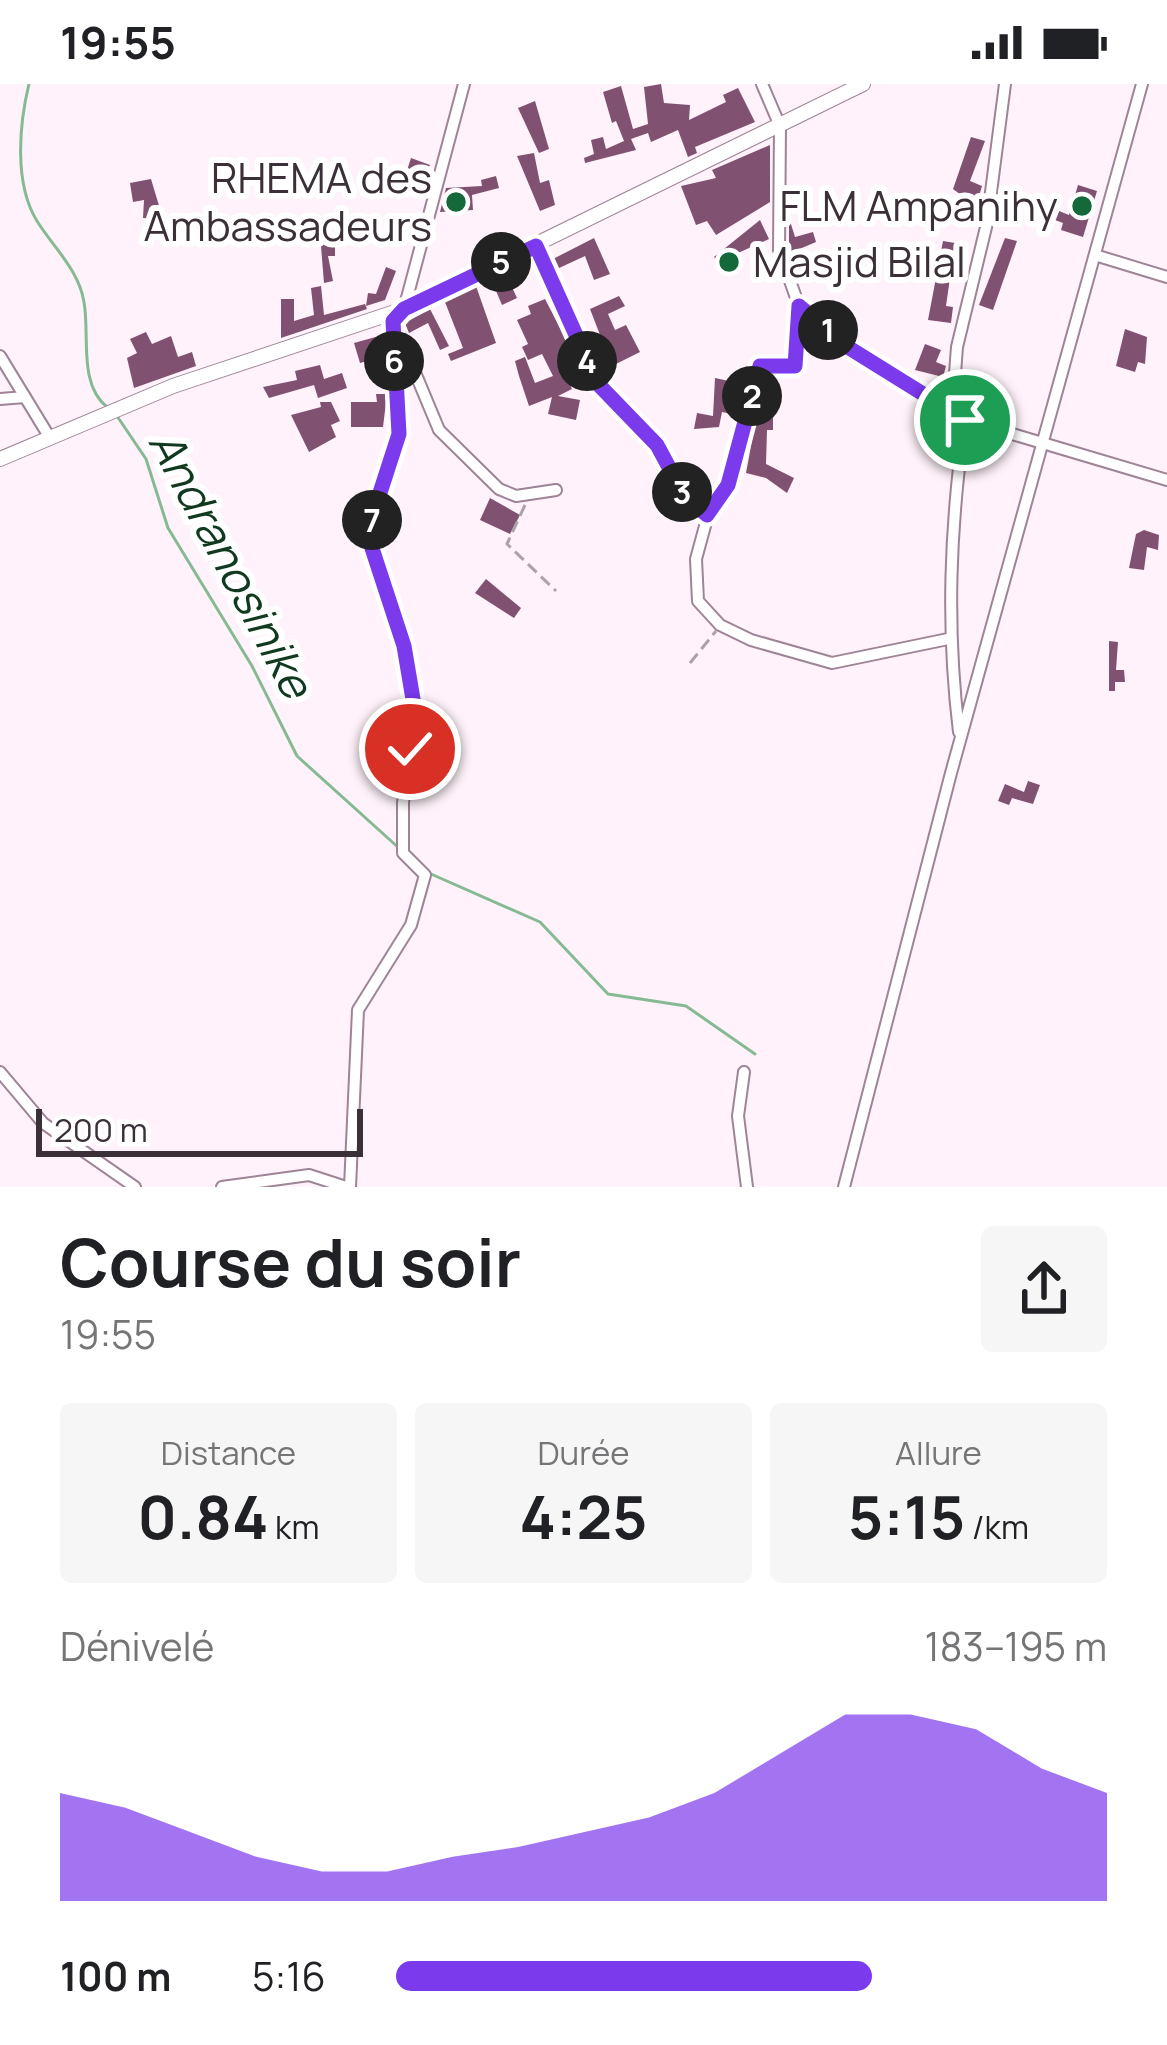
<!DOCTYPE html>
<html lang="fr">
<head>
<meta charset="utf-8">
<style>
  :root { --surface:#fff; --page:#f6f6f6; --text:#202124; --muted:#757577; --accent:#7c3aed }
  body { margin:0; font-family:Manrope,sans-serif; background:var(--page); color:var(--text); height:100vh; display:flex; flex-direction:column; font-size:45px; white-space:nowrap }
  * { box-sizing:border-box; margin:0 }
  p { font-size:39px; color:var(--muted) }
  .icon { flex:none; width:66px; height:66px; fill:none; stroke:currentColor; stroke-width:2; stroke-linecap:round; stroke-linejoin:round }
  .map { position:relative; height:1103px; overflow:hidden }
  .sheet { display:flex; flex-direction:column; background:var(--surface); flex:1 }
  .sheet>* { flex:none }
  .scale { position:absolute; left:36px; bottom:30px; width:327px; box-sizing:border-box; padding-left:12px; border:6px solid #3b3038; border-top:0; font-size:33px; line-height:42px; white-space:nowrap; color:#3b3038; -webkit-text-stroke:9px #fff; paint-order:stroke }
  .pin { position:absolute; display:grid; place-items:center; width:102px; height:102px; color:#fff; margin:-51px; border:6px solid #fff; border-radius:50%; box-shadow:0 3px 12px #0007 }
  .km { position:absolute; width:60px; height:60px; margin:-30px; border-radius:50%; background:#222; color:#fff; font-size:33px; line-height:60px; text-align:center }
  .round { display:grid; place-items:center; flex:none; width:126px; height:126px; border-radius:12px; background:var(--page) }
  .head { display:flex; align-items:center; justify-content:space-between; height:204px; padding:0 60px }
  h1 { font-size:66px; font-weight:700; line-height:90px }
  .stats { display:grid; grid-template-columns:repeat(3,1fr); gap:18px; height:204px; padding:12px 60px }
  .stats div { display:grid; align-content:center; border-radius:12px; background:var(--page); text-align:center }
  .stats b { font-size:60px; font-weight:700 }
  .stats small { font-size:33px; font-weight:400 }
  .stats p { font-size:33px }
  .chart { height:336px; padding:24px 60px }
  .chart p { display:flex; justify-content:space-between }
  .chart svg { width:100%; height:216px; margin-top:12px; fill:var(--accent); opacity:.7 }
  ul { padding:0 60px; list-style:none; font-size:39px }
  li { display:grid; grid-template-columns:192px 144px 1fr; align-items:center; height:90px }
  li i { height:30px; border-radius:15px; background:var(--accent) }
  .status { display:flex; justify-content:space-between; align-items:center; height:84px; padding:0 60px; background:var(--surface); direction:ltr }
  .status svg { height:33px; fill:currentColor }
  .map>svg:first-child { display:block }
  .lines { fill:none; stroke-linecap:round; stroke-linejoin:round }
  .stream { stroke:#85ba94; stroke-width:3 }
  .building { fill:#805171 }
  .minor-casing { stroke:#9f8396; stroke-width:14 }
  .major-casing { stroke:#9f8396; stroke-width:16 }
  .path { stroke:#aea2aa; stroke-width:3; stroke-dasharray:12 6; stroke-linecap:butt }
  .minor { stroke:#fff; stroke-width:10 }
  .major { stroke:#fff; stroke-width:14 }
  .route-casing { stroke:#fff; stroke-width:24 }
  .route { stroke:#7c3aed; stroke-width:15 }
  .poi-dot { fill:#156839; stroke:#fff; stroke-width:4.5 }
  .labels { text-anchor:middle; stroke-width:12; stroke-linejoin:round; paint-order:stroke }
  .poi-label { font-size:42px; fill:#3b3038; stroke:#fff; text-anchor:end }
  .water-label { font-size:45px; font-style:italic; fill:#103920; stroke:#fff }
</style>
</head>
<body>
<div class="status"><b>19:55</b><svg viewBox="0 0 49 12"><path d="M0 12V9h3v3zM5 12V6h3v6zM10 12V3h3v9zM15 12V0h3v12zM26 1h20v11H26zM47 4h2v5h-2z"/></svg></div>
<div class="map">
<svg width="1167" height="1103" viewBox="0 0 1167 1103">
  <rect width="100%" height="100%" fill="#fff2fa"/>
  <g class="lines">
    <g class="stream">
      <path d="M29,0C19,41 14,100 37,137C53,163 79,186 84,218C90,251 78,300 107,323"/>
      <path d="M117,332L146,375L168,444L252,582L297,672L400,765"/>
      <path d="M431,790L540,838L608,910L686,922L755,970"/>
    </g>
  </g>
  <g class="building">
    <path d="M661,0L664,19L690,21L689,36L726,18L723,11L738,4L755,38L695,63L697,69L688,73L678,46L651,58L648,49L631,55L636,66L585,79L584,74L594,70L591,56L603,53L606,65L624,57L616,37L612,39L603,8L621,2L633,45L648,40L644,3Z"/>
    <path d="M535,17L549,65L539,69L518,24Z"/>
    <path d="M971,53L985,57L970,97L982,102L976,122L953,105Z"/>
    <path d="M770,61V118L716,151L707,137L696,141L681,102L716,94L712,86Z"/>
    <path d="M534,69L540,99L549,96L555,121L540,127L517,72Z"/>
    <path d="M411,74L430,81L414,106L402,102Z"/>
    <path d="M496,92L499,104L472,111L473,126L440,128L446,104L482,102L481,96Z"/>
    <path d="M151,95L160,125V135L143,134L144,116L133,118L130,99Z"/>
    <path d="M1078,101L1097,107L1083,153L1061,146L1063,139L1055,136L1059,127L1069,131Z"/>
    <path d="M798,105L801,114L794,116L790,137L795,153L813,148L816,158L790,169L789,164V108Z"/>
    <path d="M760,136L769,155L738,169L724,185L714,173Z"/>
    <path d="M320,150L326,158L335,159V172H328L333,197L324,199Z"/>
    <path d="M594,154L610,190L594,196L585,172L557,185L553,175Z"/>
    <path d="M1005,154L1017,157L993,226L979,221Z"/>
    <path d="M943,157L955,159L946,222L953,223L951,239L928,236Z"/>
    <path d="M386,183L396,187L385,216L366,222L368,209L376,210Z"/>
    <path d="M516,184L521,197L511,201L517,214L502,221L491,195Z"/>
    <path d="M321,202L324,231L365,220L367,225L281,254V215H294V237L314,231L311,204Z"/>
    <path d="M476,202L496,259L451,277L448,270L463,264L445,218Z"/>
    <path d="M619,212L625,222L608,230L615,246L626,241L640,268L612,282L590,225Z"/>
    <path d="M545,215L574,271L560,278L572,305L558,312L580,316L576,336L548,330L552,313L529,322L519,292L515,277L525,273L535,299L553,292L542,270L528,276L522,263L528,260L517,236L531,230L528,222Z"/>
    <path d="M430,225L449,262L440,266L428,239L409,249L405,239Z"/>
    <path d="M1125,245L1147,253L1145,280L1138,278L1135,288L1116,282Z"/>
    <path d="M146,248L152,260L171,252L178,273L192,268L196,282L134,304L127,274L137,269L130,255Z"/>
    <path d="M379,252L385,272L360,279L354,259Z"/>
    <path d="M925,260L941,266L936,278L946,282L943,293L915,286Z"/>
    <path d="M320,281L324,295L342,289L347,304L318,314L314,301L269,314L263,303L297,296L295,287Z"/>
    <path d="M715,294L743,300L736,331L722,328L719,343L694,345L697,329L713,332Z"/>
    <path d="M376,310H387L383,343H351V318H377Z"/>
    <path d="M320,318H331L340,337L331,341L336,353L309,368L291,331L321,323Z"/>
    <path d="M773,334V346H767L766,380L794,394L787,409L766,394L746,389L756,335Z"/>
    <path d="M490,414L520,431L510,450L480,436Z"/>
    <path d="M1144,446L1159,451L1158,466L1147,463L1144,486L1129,484L1136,450Z"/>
    <path d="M486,495L521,524L514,534L475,509Z"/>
    <path d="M1109,557L1118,558L1116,586H1124L1125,598H1115V607H1109Z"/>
    <path d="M1028,697L1040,701L1033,720L1012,714L1009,721L998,717L1005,700L1024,708Z"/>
  </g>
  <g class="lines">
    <defs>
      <g id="minor">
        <path d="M762,0L780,42L779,166L799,222L846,262L965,336L1167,396"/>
        <path d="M535,162L598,300L657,361L685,413L708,431"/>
        <path d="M1098,172L1167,193"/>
        <path d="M799,222L795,282H760L728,401L708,431L696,475L698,517L720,541L751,556L832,579L948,555"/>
        <path d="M396,243L439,346L499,405L516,412L556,406"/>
        <path d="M0,272L50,354"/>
        <path d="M0,315L25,313"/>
        <path d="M952,329L957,263L987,139L1005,0"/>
        <path d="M959,648C946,542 950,442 965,336"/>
        <path d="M0,988L43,1039L135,1103"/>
        <path d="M744,988L738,1032L747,1103"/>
        <path d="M222,1103L309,1091L346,1103"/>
        <path d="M350,1103L358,926L411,841L425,791L403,769V719L414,627L403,562L367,449L399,350L393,237L404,225L464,0"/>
        <path d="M844,1103L951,689L1142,0"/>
      </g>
      <path id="major" d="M0,375L173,302L404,225L863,0"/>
    </defs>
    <use href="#minor" class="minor-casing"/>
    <use href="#major" class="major-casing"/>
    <g class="path">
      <path d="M525,421L507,460L556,507"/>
      <path d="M690,579L716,547"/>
    </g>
    <use href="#minor" class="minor"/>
    <use href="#major" class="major"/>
  </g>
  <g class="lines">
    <defs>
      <path id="route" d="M410,665L415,627L404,562L367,449L399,350L393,237L404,225L536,162L598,300L657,361L685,413L707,431L728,401L760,282H795L799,222L846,262L965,336"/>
    </defs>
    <use href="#route" class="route-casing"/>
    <use href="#route" class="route"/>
  </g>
  <g class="poi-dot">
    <circle cx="456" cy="118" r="12"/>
    <circle cx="1082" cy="122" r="12"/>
    <circle cx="729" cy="178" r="12"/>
  </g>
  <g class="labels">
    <g class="poi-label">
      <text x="432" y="109">RHEMA des<tspan x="432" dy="48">Ambassadeurs</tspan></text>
      <text x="1058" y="137">FLM Ampanihy</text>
      <text x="753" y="193" text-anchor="start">Masjid Bilal</text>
    </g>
    <g class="water-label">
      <text transform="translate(231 480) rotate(62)" y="16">Andranosinike</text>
    </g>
  </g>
</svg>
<div class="scale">200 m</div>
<div class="pin" style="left:965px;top:336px;background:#1e9e55"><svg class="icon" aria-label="arrive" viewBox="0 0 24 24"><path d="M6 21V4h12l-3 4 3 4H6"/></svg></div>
<div class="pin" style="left:410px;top:665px;background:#d93025"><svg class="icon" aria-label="check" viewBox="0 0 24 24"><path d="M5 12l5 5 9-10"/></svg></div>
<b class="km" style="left:828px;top:246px">1</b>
<b class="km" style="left:752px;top:312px">2</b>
<b class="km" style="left:682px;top:408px">3</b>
<b class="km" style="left:587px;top:277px">4</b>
<b class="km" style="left:501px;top:178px">5</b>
<b class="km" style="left:394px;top:277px">6</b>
<b class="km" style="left:372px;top:436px">7</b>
</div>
<section class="sheet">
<div class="head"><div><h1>Course du soir</h1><p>19:55</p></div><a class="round"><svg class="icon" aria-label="share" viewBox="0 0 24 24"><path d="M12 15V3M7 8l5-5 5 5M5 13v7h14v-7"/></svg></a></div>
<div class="stats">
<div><p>Distance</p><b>0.84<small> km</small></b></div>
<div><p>Durée</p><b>4:25</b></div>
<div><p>Allure</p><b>5:15<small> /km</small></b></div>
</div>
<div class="chart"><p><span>Dénivelé</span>183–195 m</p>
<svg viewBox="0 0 160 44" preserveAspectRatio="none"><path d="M0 44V22L10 25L20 30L30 35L40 38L50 38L60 35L70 33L80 30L90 27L100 22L110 14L120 6L130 6L140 9L150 17L160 22V44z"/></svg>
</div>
<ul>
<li><b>100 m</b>5:16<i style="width:67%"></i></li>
</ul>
</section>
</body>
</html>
